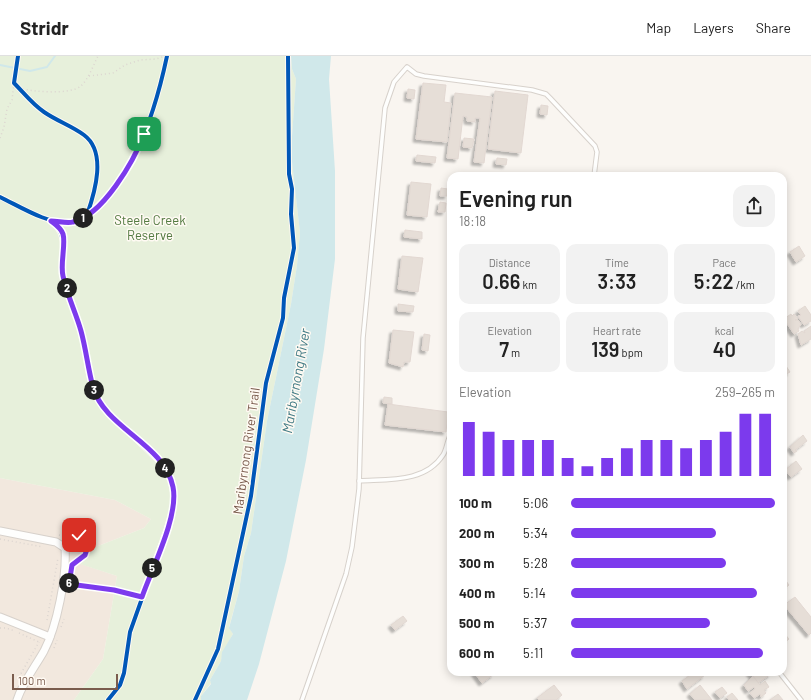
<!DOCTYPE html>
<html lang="en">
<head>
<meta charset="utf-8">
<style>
  :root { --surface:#fff; --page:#f2f2f2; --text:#222; --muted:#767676; --line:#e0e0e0; --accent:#7c3aed }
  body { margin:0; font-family:Barlow,sans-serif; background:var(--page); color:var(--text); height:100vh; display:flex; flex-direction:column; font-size:15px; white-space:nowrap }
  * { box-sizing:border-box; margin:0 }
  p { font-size:13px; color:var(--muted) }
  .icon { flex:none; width:22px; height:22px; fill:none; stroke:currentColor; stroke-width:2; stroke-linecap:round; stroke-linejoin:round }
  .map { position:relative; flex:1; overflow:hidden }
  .side { position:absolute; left:447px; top:116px; width:340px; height:504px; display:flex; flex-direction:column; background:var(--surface); border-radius:12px; box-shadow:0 2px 10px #0003 }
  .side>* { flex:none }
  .scale { position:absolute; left:12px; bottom:10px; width:106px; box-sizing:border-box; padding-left:4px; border:2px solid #7a5c4d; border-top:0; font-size:11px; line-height:14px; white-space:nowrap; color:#7a5c4d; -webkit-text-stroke:3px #fffaf3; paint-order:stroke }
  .pin { position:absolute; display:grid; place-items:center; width:34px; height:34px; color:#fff; margin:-17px; border-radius:8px; box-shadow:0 2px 6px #0006 }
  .km { position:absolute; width:20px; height:20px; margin:-10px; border-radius:50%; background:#222; color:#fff; font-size:11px; line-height:20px; text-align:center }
  .round { display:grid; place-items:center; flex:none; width:42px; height:42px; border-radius:12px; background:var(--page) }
  .overview { display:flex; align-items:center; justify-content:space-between; height:68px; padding:0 12px }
  h1 { font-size:22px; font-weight:600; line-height:30px }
  .figures { display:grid; grid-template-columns:repeat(3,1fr); gap:6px; height:68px; padding:4px 12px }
  .figures div { display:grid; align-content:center; border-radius:10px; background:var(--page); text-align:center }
  .figures b { font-size:20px; font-weight:600 }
  .figures small { font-size:11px; font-weight:400 }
  .figures p { font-size:11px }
  .chart { height:112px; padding:8px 12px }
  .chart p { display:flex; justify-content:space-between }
  .chart svg { width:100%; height:72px; margin-top:4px; stroke:var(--accent); stroke-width:6 }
  ul { padding:0 12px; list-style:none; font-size:13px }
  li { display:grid; grid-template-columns:64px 48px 1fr; align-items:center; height:30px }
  li i { height:10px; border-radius:5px; background:var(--accent) }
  header { display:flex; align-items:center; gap:24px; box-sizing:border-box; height:56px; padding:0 20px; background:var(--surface); border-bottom:1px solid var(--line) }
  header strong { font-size:19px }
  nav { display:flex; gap:22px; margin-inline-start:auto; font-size:14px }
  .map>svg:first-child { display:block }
  .residential { fill:#f2e8de }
  .green { fill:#e7f0db }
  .water { fill:#d0e8ea }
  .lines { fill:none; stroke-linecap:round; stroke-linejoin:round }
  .stream { stroke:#d0e8ea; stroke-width:2 }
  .building { fill:#e6ded7; stroke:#e2d8d2; filter:url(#shadow) }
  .lane-casing { stroke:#d7d1cb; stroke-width:5.5 }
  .street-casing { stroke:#d7d1cb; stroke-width:9 }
  .path { stroke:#dcd5d0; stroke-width:1.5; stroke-dasharray:1 3; stroke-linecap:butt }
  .lane { stroke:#fefefd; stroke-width:3.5 }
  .street { stroke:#fefefd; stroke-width:7 }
  .cycleway-casing { stroke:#fffaf3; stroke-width:6 }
  .cycleway { stroke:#0057b8; stroke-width:4 }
  .route-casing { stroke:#fff; stroke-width:8 }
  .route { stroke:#7c3aed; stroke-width:5 }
  .labels { text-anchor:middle; stroke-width:3; stroke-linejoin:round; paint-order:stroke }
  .park-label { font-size:13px; fill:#537a41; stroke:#fffaf3 }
  .street-label { font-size:13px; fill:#7a5c4d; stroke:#fffaf3 }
  .water-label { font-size:14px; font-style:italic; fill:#437c86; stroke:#fffaf3 }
</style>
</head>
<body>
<header>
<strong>Stridr</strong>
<nav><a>Map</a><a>Layers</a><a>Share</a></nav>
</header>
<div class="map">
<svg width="811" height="644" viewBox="0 0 811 644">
  <defs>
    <filter id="shadow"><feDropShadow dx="-3" dy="3" stdDeviation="1" flood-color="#0004"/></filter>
  </defs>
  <rect width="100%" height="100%" fill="#f9f5f0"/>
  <path class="residential" d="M0,422L115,444L151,463L144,472L88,494L87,500L78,507L117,520L103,603L74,644H0Z"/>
  <path class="green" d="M0,0H291L292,13L296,23L292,80V106L300,177L297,209L291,248L267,365L251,477L244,500L239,535L229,571L233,578L223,596L221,605L210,624L211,627L201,640V644H74L103,603L117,520L77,507L87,500L88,494L144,472L151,463L115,444L0,422Z"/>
  <path class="water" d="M291,0H331L329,23L335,115V203L324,293L306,404L286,505L259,608L247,644H201V640L211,628L210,624L221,605L222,596L233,578L229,572L239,535L244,500L251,477L267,365L291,248L297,209L300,177L292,106V80L296,23L292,13Z"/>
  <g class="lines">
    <path class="stream" d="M0,9L30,15L47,11L55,0"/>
  </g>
  <g class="building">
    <path d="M423,27L446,29L444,46L451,47L447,86L416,83Z"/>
    <path d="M408,33L415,34L414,43L407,42Z"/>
    <path d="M495,35L528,39L521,97L488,93Z"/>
    <path d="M455,37L492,41L484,107L474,106L480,62H475V66L467,65V61L463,60L458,103L447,102Z"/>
    <path d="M541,49L548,50L547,59L540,58Z"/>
    <path d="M464,82L474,83L472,92L463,91Z"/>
    <path d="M417,99L436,101L435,107L416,105Z"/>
    <path d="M497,102L507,103L506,109L496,108Z"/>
    <path d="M411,126L431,128L427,161L407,159Z"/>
    <path d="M441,132L448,133L447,140H440Z"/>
    <path d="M440,146L446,147L445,156H438Z"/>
    <path d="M405,174L422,176V183L404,181Z"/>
    <path d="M799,190L805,200L796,206L790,196Z"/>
    <path d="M402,200L423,202L418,236L398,233Z"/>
    <path d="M398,248L414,250L413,256L398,255Z"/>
    <path d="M805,250L811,259V265L804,269L798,260L801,259L798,255Z"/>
    <path d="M791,258L792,260L794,258L798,263L795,264H798L801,268L798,273L799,275L794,278L784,263Z"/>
    <path d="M811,270V283L801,289L798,278L802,275L805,277L804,275Z"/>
    <path d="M393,274L414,276L410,306H404L403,311L389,307Z"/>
    <path d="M424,278L430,279L428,295L422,294Z"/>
    <path d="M786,310L790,316L783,320V313Z"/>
    <path d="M384,341L392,342V348L383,347Z"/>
    <path d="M388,348L448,356L446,376L385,369Z"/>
    <path d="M803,379L807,385L795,394L797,395L794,397L790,391Z"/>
    <path d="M796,405L802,413L791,421L785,414Z"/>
    <path d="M783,521L789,529L783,534Z"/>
    <path d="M795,541L811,561V577L809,579L784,549Z"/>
    <path d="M403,560L407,565L395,574L391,569Z"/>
    <path d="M783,576L789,583L783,588Z"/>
    <path d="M474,616H492L494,618L482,627Z"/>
    <path d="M694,616H703L705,619L687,633L682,625Z"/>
    <path d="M749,616H770L771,618L758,627Z"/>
    <path d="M753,620L760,629L765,625L769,631L764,634L766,637L761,641L760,638L754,642L750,637L755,633L754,631L748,635L744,629Z"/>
    <path d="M554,629L562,639L556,644H539L537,642Z"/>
    <path d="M700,629L712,644H695L690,638Z"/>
    <path d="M722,631L727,637L720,642L715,636Z"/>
    <path d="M732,637L738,644H729L727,641Z"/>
    <path d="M778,638L783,644H770Z"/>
  </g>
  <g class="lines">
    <defs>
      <g id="lane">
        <path d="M359,425C388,423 425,427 443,399C447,393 447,384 451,378"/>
        <path d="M779,616L801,644"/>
        <path d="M302,644L346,518L352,491L359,433L363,282L385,52L394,26L407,11L416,18L424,20L532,34L546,38L550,42L595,90L597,96L594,120"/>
      </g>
      <g id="street">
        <path d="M0,475L56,486L65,492C67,520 57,570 44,595C35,611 23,626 17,644"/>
        <path d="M0,561L50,581"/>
      </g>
    </defs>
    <use href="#lane" class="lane-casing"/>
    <use href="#street" class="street-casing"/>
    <g class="path">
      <path d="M89,20L113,17L125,9L140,4L156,3L165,0"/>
      <path d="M19,32C33,36 70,39 81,30C89,22 93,10 98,0"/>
      <path d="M0,82L4,71L7,53L12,44L14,27"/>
      <path d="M59,479L69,481L79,479C102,491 78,500 72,510"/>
      <path d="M0,483L43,491"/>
      <path d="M70,528L114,534L142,541"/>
      <path d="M47,564L58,502"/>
      <path d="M61,571L64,563"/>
      <path d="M0,572H6L15,575"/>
      <path d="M19,577L39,586L40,584"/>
      <path d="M54,592L57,584"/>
      <path d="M19,621L39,586"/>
    </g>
    <use href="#lane" class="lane"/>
    <use href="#street" class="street"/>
    <defs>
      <g id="cycleway">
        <path d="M18,0L14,27C24,37 32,48 44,56C57,65 72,70 84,79C107,96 95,136 87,159"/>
        <path d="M0,141C21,151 47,168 71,167C79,166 85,160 91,155C135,122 156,52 167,0"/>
        <path d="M51,165C70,181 60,195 63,218C65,236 76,258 81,276C86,295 87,315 93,333C97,343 104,350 110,358L162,408L171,424L174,443L172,455L166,475L130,576L124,617L120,629L108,644"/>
        <path d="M195,644L218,593L251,440L266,327L283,262L284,242L294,192L291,158L292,133L289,118L288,0"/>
      </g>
    </defs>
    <use href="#cycleway" class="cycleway-casing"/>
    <use href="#cycleway" class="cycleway"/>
  </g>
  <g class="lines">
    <defs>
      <path id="route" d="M79,479L84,482L88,490L85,499L72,509L69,528L114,534L142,541C152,512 179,460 173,431C164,387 105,373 93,331C88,313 86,293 81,275C76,257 67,239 63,220C60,208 66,188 63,178C61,172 56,169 51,165C58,165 67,168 73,166C103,159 134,105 144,78"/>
    </defs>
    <use href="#route" class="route-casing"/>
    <use href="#route" class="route"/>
  </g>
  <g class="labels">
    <g class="park-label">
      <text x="150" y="169">Steele Creek<tspan x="150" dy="15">Reserve</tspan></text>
    </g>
    <g class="street-label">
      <text transform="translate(246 395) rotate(-82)" y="5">Maribyrnong River Trail</text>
    </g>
    <g class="water-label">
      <text transform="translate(296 325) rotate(-80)" y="5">Maribyrnong River</text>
    </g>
  </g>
</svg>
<div class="scale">100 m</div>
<div class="pin" style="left:144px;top:78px;background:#1e9e55"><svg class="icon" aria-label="arrive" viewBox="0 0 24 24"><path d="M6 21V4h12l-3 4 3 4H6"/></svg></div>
<div class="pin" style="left:79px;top:479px;background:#d93025"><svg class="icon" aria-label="check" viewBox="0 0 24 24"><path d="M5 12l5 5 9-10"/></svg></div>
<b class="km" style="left:83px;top:162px">1</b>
<b class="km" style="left:67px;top:232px">2</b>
<b class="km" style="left:94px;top:334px">3</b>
<b class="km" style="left:165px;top:412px">4</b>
<b class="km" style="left:152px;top:512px">5</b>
<b class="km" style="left:69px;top:527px">6</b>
<section class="side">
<div class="overview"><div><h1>Evening run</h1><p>18:18</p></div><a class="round"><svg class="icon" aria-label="share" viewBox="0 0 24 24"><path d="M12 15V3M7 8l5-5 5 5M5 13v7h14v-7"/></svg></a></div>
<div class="figures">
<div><p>Distance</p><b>0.66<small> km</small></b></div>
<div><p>Time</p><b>3:33</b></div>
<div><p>Pace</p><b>5:22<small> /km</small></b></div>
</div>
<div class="figures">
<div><p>Elevation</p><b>7<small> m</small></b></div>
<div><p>Heart rate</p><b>139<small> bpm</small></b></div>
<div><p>kcal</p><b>40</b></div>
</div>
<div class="chart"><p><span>Elevation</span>259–265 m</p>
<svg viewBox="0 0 160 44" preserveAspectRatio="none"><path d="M5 44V11M15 44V17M25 44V22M35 44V22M45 44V22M55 44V33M65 44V38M75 44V33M85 44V27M95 44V22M105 44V22M115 44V27M125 44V22M135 44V17M145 44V6M155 44V6"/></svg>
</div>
<ul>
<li><b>100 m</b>5:06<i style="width:100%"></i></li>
<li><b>200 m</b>5:34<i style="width:71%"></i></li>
<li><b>300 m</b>5:28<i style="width:76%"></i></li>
<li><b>400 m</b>5:14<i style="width:91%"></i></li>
<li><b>500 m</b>5:37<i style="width:68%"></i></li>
<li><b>600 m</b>5:11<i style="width:94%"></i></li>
</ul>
</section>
</div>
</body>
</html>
